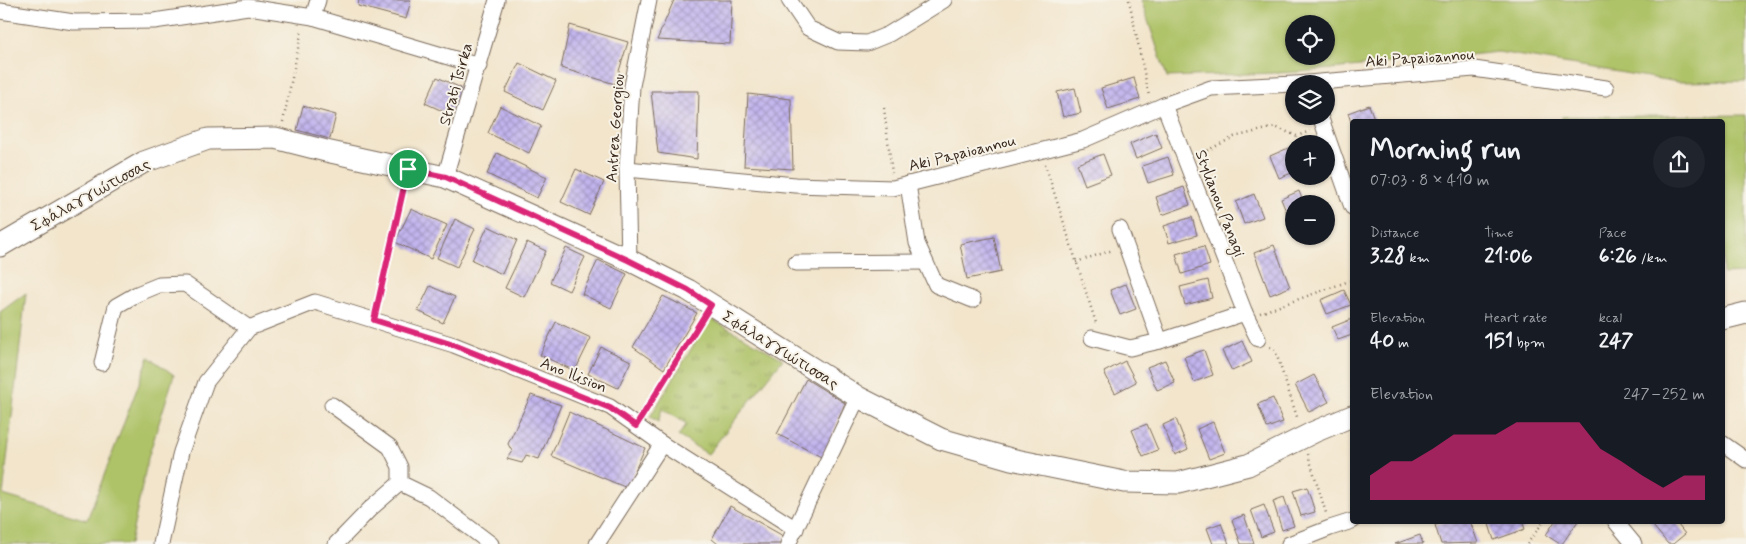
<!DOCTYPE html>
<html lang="en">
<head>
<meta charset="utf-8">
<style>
  :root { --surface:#171b24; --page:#20242c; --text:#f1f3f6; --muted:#9ea1a6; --accent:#db2777 }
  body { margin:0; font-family:Mynerve,sans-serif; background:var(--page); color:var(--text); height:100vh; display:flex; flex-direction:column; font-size:19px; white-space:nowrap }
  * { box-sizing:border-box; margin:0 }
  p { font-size:16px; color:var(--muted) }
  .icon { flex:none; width:28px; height:28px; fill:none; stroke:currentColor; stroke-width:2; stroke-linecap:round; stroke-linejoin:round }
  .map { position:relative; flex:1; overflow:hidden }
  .side { position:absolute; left:1350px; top:119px; width:375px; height:405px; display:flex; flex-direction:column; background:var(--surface); border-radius:5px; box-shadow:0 1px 4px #0004 }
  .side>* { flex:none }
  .buttons { position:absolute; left:1285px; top:15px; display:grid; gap:10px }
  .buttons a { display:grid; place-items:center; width:50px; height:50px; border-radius:50%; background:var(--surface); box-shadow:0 1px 4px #0004; font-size:25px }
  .pin { position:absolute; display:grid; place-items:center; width:42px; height:42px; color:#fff; margin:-21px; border:2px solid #fff; border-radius:50%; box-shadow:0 1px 5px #0007 }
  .round { display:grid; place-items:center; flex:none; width:52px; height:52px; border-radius:26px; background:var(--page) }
  .headline { display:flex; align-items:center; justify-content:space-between; height:85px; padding:0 20px }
  h1 { font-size:28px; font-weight:700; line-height:38px }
  .figures { display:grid; grid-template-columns:repeat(3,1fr); gap:8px; height:85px; padding:5px 20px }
  .figures div { display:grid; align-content:center }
  .figures b { font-size:21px; font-weight:700 }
  .figures small { font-size:14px; font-weight:400 }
  .figures p { font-size:14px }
  .chart { height:140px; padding:10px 20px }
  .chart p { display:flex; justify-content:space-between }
  .chart svg { width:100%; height:90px; margin-top:5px; fill:var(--accent); opacity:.7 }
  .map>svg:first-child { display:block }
  .green { fill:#aec267; stroke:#747642; fill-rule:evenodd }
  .park { fill:url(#park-tufts); stroke:#747642 }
  .building { fill:url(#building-cross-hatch) }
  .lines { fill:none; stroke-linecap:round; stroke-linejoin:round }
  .street-casing { stroke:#7b6b5b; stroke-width:17 }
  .secondary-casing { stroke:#7b6b5b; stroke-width:23 }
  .path { stroke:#7b6b5b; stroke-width:2.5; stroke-dasharray:1 4; stroke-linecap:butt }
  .street { stroke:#fff; stroke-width:15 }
  .secondary { stroke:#fff; stroke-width:21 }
  .route-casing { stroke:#fff; stroke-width:10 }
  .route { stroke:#db2777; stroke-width:6 }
  .labels { text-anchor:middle; stroke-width:4; stroke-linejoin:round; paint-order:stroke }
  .street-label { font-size:16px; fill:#3b2a1e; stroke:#f7f3e8 }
</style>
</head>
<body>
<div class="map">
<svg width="1746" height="544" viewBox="0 0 1746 544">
  <defs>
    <pattern id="park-tufts" width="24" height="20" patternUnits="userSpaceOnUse" patternTransform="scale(1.25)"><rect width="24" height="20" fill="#aec267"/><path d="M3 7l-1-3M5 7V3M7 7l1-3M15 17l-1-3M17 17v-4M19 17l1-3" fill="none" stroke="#8f9e54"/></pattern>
    <pattern id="building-cross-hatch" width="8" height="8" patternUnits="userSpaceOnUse" patternTransform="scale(1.25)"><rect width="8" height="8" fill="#c2b5ee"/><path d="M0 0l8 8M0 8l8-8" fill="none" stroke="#9f93c0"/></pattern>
  </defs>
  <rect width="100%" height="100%" fill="#f7f3e8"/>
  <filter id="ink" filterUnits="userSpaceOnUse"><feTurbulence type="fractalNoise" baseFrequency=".02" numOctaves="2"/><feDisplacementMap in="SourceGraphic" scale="10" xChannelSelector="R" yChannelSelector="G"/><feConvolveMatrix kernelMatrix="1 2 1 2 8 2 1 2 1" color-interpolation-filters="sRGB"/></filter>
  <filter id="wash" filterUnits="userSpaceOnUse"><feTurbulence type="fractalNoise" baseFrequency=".0096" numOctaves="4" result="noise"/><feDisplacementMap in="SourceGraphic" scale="20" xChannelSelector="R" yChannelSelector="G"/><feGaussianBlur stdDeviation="1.12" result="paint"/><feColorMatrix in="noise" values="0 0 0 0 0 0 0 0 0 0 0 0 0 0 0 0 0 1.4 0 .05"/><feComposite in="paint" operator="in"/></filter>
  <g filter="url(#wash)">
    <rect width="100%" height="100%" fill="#f2e5cc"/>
    <g class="green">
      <path d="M1141,0H1746V81L1678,82L1498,52L1301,72L1167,77ZM1294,24H1326V56H1294Z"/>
      <path d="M1746,115V273L1723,274L1722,121H1562V117Z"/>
      <path d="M26,293L3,495L87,520L149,357L174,375L148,458L130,544H0V312Z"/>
    </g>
    <path class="park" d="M710,318L783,359L708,454L678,436L687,424L662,409L658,422L650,417Z"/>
    <g id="blocks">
      <g class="building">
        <path d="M359,0H411L406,19L358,6Z"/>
        <path d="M674,0H732L730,44L657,40Z"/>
        <path d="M570,25L628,42L615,84L561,68Z"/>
        <path d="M519,63L556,81L543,110L505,92Z"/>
        <path d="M437,77L461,88L449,114L425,103Z"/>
        <path d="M1134,78L1140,99L1108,109L1101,88Z"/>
        <path d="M1075,88L1081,113L1063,117L1057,92Z"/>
        <path d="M651,91H699L697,159L658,153Z"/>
        <path d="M748,94L791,99L793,169L744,166Z"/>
        <path d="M1369,105L1375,121H1352V125L1348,113Z"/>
        <path d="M303,106L336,115L330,139L297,130Z"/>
        <path d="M500,106L541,126L529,153L488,133Z"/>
        <path d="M1156,133L1162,148L1136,159L1130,144Z"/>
        <path d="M1293,146L1294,172L1279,178L1270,156Z"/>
        <path d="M497,153L547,177L537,198L487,174Z"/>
        <path d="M1103,154L1111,175L1085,185L1077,164Z"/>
        <path d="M1168,157L1174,175L1148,183L1142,166Z"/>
        <path d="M576,169L604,182L589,215L561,202Z"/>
        <path d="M1184,187L1190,205L1162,215L1156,197Z"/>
        <path d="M1299,191L1304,204H1294V225L1292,226L1281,199Z"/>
        <path d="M1254,194L1263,217L1244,224L1236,202Z"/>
        <path d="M411,209L447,225L431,259L395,242Z"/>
        <path d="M1192,217L1197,235L1169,243L1164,226Z"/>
        <path d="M455,219L475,229L457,267L437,258Z"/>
        <path d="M488,226L517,240L502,274L472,260Z"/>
        <path d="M994,237L1001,272L967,279L960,244Z"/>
        <path d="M527,242L546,251L524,297L505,288Z"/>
        <path d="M1274,245L1290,287L1270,295L1254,253Z"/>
        <path d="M1204,246L1210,265L1182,274L1176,254Z"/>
        <path d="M566,248L585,257L569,291L550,282Z"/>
        <path d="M598,260L627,274L611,308L582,294Z"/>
        <path d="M1208,280L1212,298L1185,305L1180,287Z"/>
        <path d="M1126,284L1136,309L1120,315L1110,290Z"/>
        <path d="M430,286L455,297L443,323L418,311Z"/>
        <path d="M1344,290L1351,305L1327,314L1321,300Z"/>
        <path d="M663,296L697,313L664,369L633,347Z"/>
        <path d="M1352,319V335L1338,340L1332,327Z"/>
        <path d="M556,322L591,338L575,371L540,355Z"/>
        <path d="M1242,341L1252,362L1232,371L1222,351Z"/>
        <path d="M601,347L631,361L618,388L588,374Z"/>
        <path d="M1204,350L1213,375L1194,382L1184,357Z"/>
        <path d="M1165,360L1175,383L1157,390L1147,367Z"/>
        <path d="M1125,361L1136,382L1115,393L1104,372Z"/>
        <path d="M1314,375L1329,402L1309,412L1295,385Z"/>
        <path d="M806,379L845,403L823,458L777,434Z"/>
        <path d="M531,395L561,405L539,459L526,455L522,463L507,459L512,451L508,444Z"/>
        <path d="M1273,398L1283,422L1267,428L1258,404Z"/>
        <path d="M569,412L645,448L627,488L551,456Z"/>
        <path d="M1176,419L1188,449L1175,455L1163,425Z"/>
        <path d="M1213,422L1225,453L1209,459L1197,429Z"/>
        <path d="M1147,424L1158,450L1143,456L1132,430Z"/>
        <path d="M1307,487L1315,512L1301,516L1293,491Z"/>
        <path d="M1284,497L1294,526L1282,530L1273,501Z"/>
        <path d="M1264,505L1274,532L1261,537L1251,510Z"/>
        <path d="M730,506L785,537L782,544H718L712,539Z"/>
        <path d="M1244,515L1254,543L1253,544H1241L1232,520Z"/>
        <path d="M1447,521H1470L1478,543L1441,544L1435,525Z"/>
        <path d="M1488,521H1522L1525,529L1494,540Z"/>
        <path d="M1555,521H1578L1562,544H1560L1546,535Z"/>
        <path d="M1649,521H1675L1685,534L1673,544H1668Z"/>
        <path d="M1221,523L1229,544H1213L1207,528Z"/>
        <path d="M1420,535L1423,544H1395Z"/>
      </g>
    </g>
  </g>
  <g filter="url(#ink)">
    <use href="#blocks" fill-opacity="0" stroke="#7b6b5b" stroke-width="1"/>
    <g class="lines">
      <defs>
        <g id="street">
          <path d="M789,0L808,28L838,42L867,43L889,34L944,0"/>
          <path d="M0,11L74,22L154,21L248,7L313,17L479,66"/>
          <path d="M313,17L318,0"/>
          <path d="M1296,84L1474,69L1606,88"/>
          <path d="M1164,105L1245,313L1258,339"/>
          <path d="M1320,116L1352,207"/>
          <path d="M627,169L795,185L893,188L1083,140L1164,105L1211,88L1294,84"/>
          <path d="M445,177L497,0"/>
          <path d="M908,184L917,243L936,285L973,300"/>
          <path d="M1120,229L1160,341"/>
          <path d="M629,260L627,169L632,86L649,0"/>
          <path d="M796,263L925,262"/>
          <path d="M1092,338L1130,348L1160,341L1245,313"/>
          <path d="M102,363L116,306L137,294L159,285L185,284L249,328"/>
          <path d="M332,405L390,447L400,467V483L429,497L491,544"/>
          <path d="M1722,443L1746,460"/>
          <path d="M1615,521L1634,544"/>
          <path d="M161,544L181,452L206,382L249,328L315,302L454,345L610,407L662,444L796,529"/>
          <path d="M336,544L370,509L400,483"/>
          <path d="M597,544L662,444"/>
          <path d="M788,544L858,397"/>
          <path d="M1289,544L1330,528L1352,521"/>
        </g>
        <g id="secondary">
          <path d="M0,246L144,162L208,139L275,138L326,151L445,177L629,260L688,290L858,397L941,439L1011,459L1124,482L1178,483L1248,465L1314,432L1352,416"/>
          <path d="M1722,319L1746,313"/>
        </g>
      </defs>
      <use href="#street" class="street-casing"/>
      <use href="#secondary" class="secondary-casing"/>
      <g class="path">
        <path d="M1129,0L1149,96"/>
        <path d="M884,108L892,173"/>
        <path d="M283,122L302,29"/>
        <path d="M1198,155L1234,137L1275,127L1297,136L1310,131"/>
        <path d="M1045,164L1096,323"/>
        <path d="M1076,262L1113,250"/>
        <path d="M377,306L404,185"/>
        <path d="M1260,313L1352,280"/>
        <path d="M1270,347L1275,350L1298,420"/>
        <path d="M644,414L702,319"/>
        <path d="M1308,454L1326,513"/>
        <path d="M1527,544L1544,521"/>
      </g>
      <use href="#street" class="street"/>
      <use href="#secondary" class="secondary"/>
    </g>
  </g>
  <g class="lines" filter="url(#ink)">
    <defs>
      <path id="route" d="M408,169L446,177L628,260L688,290L711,305L636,426L610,408L454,345L374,320Z"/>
    </defs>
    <use href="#route" class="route-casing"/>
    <use href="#route" class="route"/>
  </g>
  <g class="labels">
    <g class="street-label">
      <text transform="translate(1420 57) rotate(-4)" y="6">Aki Papaioannou</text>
      <text transform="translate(455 84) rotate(-74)" y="6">Strati Tsirka</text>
      <text transform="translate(614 128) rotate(-86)" y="6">Antrea Georgiou</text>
      <text transform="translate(962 152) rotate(-14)" y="6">Aki Papaioannou</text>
      <text transform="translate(90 194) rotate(-29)" y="6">Σφάλαγγιώτισσας</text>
      <text transform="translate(1221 203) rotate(69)" y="6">Stylianou Panagi</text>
      <text transform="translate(781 349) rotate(32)" y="6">Σφάλαγγιώτισσας</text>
      <text transform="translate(574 374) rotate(22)" y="6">Ano Ilision</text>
    </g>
  </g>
</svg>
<div class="buttons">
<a><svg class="icon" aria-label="locate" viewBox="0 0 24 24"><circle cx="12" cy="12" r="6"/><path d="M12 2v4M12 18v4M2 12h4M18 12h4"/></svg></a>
<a><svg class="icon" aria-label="layers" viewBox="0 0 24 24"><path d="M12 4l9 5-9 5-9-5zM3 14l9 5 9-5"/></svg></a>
<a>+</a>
<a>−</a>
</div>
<div class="pin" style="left:408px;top:169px;background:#1e9e55"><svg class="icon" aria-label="arrive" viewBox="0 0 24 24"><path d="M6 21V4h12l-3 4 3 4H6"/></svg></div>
<section class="side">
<div class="headline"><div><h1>Morning run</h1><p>07:03 · 8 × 410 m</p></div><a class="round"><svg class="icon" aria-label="share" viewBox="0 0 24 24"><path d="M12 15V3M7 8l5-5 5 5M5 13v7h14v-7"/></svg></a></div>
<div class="figures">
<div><p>Distance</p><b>3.28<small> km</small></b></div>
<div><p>Time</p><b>21:06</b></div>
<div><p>Pace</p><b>6:26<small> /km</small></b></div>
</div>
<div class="figures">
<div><p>Elevation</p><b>40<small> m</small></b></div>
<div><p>Heart rate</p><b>151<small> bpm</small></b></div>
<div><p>kcal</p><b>247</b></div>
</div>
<div class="chart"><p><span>Elevation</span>247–252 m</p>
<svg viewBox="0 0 160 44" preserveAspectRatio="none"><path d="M0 44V32L10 25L20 25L30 19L40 12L50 12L60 12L70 6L80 6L90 6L100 6L110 19L120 25L130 32L140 38L150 32L160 32V44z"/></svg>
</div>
</section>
</div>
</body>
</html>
